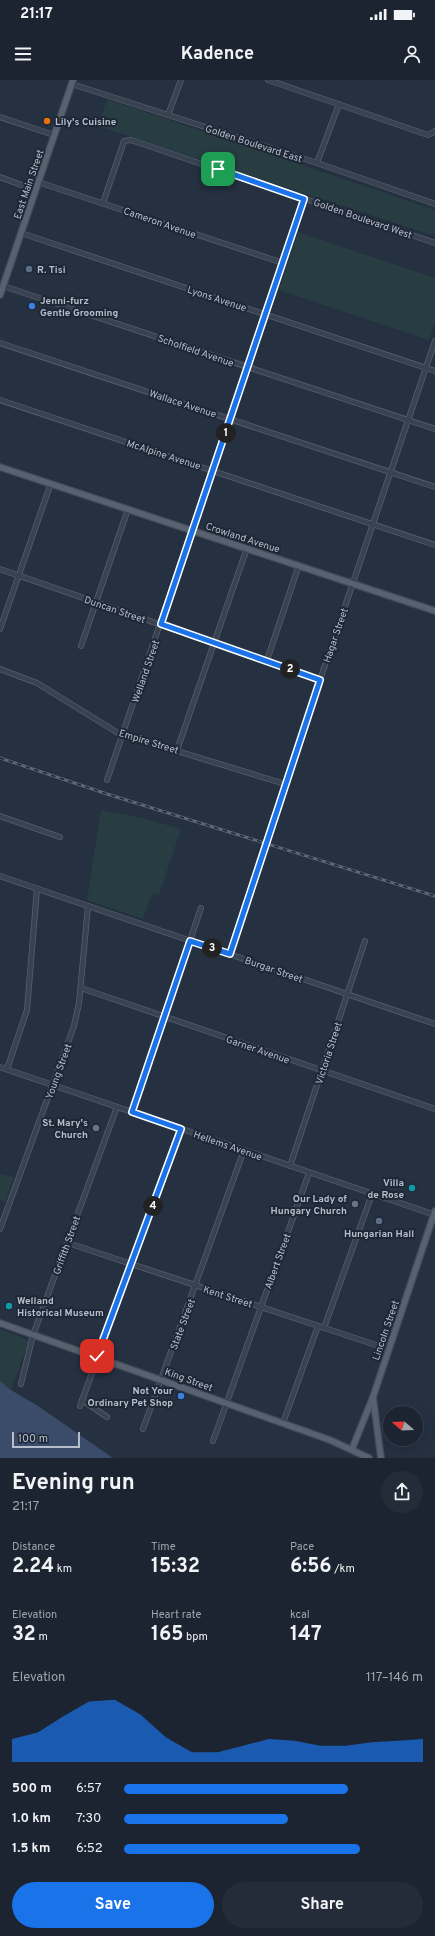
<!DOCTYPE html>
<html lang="en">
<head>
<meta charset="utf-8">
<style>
  :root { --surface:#1c2431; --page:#252c39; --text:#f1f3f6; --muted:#a0a4ab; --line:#3a414d; --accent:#1a73e8 }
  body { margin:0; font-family:Overpass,sans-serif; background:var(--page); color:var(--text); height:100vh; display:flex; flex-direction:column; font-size:15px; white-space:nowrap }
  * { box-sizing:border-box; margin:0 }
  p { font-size:13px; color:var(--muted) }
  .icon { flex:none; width:22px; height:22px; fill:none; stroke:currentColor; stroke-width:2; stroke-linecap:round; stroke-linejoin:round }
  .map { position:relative; height:1378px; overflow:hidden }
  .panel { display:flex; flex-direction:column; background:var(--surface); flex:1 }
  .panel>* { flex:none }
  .needle { width:26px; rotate:289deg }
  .buttons { position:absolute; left:383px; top:1326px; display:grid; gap:8px }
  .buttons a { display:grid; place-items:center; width:40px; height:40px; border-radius:50%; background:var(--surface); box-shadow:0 4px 16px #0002,0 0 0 1px var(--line); font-size:20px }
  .scale { position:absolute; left:12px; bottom:10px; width:68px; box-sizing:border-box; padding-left:4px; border:2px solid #b6bdcb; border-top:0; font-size:11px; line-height:14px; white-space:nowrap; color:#b6bdcb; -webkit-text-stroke:3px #1e2736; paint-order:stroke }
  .pin { position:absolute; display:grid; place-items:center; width:34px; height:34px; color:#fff; margin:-17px; border-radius:8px; box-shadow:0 2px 6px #0006 }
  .km { position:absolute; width:20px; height:20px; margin:-10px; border-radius:50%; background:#222; color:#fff; font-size:11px; line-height:20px; text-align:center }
  .round { display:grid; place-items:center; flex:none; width:42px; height:42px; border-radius:21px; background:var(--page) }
  .summary { display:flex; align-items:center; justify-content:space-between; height:68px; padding:0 12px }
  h1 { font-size:22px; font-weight:700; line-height:30px }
  .figures { display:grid; grid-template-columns:repeat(3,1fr); gap:6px; height:68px; padding:4px 12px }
  .figures div { display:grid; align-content:center }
  .figures b { font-size:20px; font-weight:700 }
  .figures small { font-size:11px; font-weight:400 }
  .figures p { font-size:11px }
  .chart { height:112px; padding:8px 12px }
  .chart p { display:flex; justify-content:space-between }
  .chart svg { width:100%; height:72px; margin-top:4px; fill:var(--accent); opacity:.7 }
  .cta { display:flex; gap:8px; margin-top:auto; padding:8px 12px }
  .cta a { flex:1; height:46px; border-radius:24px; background:var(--accent); color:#fff; font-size:16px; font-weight:700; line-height:46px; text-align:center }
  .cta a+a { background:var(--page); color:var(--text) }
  ul { padding:0 12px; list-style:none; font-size:13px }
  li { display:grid; grid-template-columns:64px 48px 1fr; align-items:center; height:30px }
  li i { height:10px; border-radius:5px; background:var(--accent) }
  .status { display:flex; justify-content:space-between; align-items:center; height:28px; padding:0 20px; background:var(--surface); direction:ltr }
  .status svg { height:11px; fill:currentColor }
  header { display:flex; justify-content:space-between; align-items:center; height:52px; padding:0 12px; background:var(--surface); font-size:18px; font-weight:700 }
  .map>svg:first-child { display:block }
  .green { fill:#273d42 }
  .water { fill:#3a4c6a }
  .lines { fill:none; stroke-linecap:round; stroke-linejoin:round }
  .minor-casing { stroke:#57606e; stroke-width:6 }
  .major-casing { stroke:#434b59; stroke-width:8 }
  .minor { stroke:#394250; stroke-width:4.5 }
  .major { stroke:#576170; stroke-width:5.5 }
  .rail-casing { stroke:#5b6677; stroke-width:3 }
  .rail { stroke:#1e2736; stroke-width:1.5; stroke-dasharray:4.5; stroke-linecap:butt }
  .route-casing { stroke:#fff; stroke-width:8 }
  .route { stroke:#1a73e8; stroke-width:5 }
  .food-dot { fill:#e8710a; stroke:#1e2736; stroke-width:1.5 }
  .service-dot { fill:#5c6f8a; stroke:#1e2736; stroke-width:1.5 }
  .shop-dot { fill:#3f7fe0; stroke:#1e2736; stroke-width:1.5 }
  .worship-dot { fill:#6b7280; stroke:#1e2736; stroke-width:1.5 }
  .culture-dot { fill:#0f9aa8; stroke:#1e2736; stroke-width:1.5 }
  .labels { text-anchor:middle; stroke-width:4; stroke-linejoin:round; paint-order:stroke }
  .poi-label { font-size:10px; font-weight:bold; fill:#b6bdcb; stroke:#1e2736; text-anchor:start }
  .street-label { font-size:10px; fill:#b6bdcb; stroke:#1e2736 }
</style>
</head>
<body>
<div class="status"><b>21:17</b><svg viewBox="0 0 49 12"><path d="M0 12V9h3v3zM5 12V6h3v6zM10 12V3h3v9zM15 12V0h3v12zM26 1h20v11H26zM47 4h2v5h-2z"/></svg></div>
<header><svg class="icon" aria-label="menu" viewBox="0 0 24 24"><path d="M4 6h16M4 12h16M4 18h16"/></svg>Kadence<svg class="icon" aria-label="person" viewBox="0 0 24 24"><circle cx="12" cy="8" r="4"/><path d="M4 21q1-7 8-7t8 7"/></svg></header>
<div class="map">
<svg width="435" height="1378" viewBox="0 0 435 1378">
  <rect width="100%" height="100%" fill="#253041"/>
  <g class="green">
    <path d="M107,19L435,130V156L98,46Z"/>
    <path d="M298,152L435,198V243L429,260L279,210Z"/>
    <path d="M101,730L147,739L181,749L159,815L152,813L143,839L87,820Z"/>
    <path d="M0,1094L14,1097L5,1122L0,1120Z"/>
    <path d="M0,1249L29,1260L11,1310L0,1301Z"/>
  </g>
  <path class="water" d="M0,1301L11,1310L38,1326L113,1378H0Z"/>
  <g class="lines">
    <defs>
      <g id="minor">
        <path d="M268,0L428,55L435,51"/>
        <path d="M72,4L317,83L435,124"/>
        <path d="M168,35L181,0"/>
        <path d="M0,37L54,55"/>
        <path d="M317,83L339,24"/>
        <path d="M0,97L35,110"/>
        <path d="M38,102L283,183"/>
        <path d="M103,123L124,61L131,60L435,163"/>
        <path d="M21,153L435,291"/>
        <path d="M3,206L435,349"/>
        <path d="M0,263L435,407"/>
        <path d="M0,320L435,465"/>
        <path d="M0,489L320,600"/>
        <path d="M0,549L51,403"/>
        <path d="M81,566L128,429"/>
        <path d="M267,580L299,485"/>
        <path d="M0,589L37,603L118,653L285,704"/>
        <path d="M177,670L247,468"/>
        <path d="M107,700C174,507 239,313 304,119"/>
        <path d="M0,736L60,757"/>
        <path d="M0,796L435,944"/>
        <path d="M230,874L320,600L435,261"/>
        <path d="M81,908L435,1029"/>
        <path d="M0,987L435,1135"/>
        <path d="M7,989L27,930L37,809"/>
        <path d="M132,1032L201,828"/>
        <path d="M290,1086L365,861"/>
        <path d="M0,1149L74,946L79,923L88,826"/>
        <path d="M68,1163L388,1269"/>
        <path d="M324,1248L372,1114"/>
        <path d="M21,1304L33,1255L117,1027"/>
        <path d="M82,1320L107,1337"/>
        <path d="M80,1326L181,1049"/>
        <path d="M283,1343L318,1246"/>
        <path d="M143,1349L244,1070"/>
        <path d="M213,1361L309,1093"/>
      </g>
      <g id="major">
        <path d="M0,215L73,0"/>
        <path d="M0,387L435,531"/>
        <path d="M0,1243L330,1360L369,1378"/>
        <path d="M352,1369L373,1317"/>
        <path d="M381,1378L373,1317L435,1131"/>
      </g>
    </defs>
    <use href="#minor" class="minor-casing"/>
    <use href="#major" class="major-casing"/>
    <use href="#minor" class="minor"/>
    <use href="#major" class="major"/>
    <defs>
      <path id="rail" d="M0,678L107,714L435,816"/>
    </defs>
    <use href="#rail" class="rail-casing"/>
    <use href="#rail" class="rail"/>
  </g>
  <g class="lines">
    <defs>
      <path id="route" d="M97,1276L181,1049L132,1032L190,861L230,874L320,600L161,544L304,119L218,89"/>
    </defs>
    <use href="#route" class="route-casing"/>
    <use href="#route" class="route"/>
  </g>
  <circle class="food-dot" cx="47" cy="41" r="4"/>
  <g class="service-dot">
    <circle cx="29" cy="189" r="4"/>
    <circle cx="379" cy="1141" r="4"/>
  </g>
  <g class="shop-dot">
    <circle cx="32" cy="226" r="4"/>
    <circle cx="181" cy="1316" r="4"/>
  </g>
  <g class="worship-dot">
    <circle cx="96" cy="1048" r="4"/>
    <circle cx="355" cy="1124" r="4"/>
  </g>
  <g class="culture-dot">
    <circle cx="412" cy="1108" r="4"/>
    <circle cx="9" cy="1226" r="4"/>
  </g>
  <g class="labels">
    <g class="poi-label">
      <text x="55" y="45">Lily's Cuisine</text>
      <text x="37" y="193">R. Tisi</text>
      <text x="40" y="224">Jenni-furz<tspan x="40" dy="12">Gentle Grooming</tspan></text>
      <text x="88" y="1046" text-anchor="end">St. Mary's<tspan x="88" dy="12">Church</tspan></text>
      <text x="404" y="1106" text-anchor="end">Villa<tspan x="404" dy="12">de Rose</tspan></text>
      <text x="347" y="1122" text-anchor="end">Our Lady of<tspan x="347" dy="12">Hungary Church</tspan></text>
      <text x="379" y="1157" text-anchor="middle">Hungarian Hall</text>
      <text x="17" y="1224">Welland<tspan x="17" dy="12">Historical Museum</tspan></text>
      <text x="173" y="1314" text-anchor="end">Not Your<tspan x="173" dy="12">Ordinary Pet Shop</tspan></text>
    </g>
    <g class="street-label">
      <text transform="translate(254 63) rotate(18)" y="4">Golden Boulevard East</text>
      <text transform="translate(28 104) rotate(-71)" y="4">East Main Street</text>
      <text transform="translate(363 138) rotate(19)" y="4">Golden Boulevard West</text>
      <text transform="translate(160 142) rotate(19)" y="4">Cameron Avenue</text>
      <text transform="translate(217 218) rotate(18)" y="4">Lyons Avenue</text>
      <text transform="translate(196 270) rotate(19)" y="4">Scholfield Avenue</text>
      <text transform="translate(183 323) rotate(18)" y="4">Wallace Avenue</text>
      <text transform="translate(164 374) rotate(18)" y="4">McAlpine Avenue</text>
      <text transform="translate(243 457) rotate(18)" y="4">Crowland Avenue</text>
      <text transform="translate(115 529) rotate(19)" y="4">Duncan Street</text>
      <text transform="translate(335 555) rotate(-71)" y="4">Hagar Street</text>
      <text transform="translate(145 591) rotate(-71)" y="4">Welland Street</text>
      <text transform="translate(149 661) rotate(17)" y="4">Empire Street</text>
      <text transform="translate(274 889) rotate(19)" y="4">Burgar Street</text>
      <text transform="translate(258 969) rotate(19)" y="4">Garner Avenue</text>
      <text transform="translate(328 973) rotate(-72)" y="4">Victoria Street</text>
      <text transform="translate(58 991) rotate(-70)" y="4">Young Street</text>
      <text transform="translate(228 1065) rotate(19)" y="4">Hellems Avenue</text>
      <text transform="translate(66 1165) rotate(-70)" y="4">Griffith Street</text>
      <text transform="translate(277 1181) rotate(-70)" y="4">Albert Street</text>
      <text transform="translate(228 1216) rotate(18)" y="4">Kent Street</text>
      <text transform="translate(182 1244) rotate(-69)" y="4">State Street</text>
      <text transform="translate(385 1250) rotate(-71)" y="4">Lincoln Street</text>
      <text transform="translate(189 1299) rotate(20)" y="4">King Street</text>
    </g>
  </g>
</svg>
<div class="buttons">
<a><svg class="needle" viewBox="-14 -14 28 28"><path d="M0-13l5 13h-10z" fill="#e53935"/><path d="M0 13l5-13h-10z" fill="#a0a4ab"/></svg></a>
</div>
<div class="scale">100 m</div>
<div class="pin" style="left:218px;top:89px;background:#1e9e55"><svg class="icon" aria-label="arrive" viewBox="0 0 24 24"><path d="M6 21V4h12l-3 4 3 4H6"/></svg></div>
<div class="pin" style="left:97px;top:1276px;background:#d93025"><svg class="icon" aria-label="check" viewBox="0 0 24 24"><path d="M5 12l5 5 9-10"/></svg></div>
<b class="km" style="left:226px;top:353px">1</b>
<b class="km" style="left:290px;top:589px">2</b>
<b class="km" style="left:212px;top:868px">3</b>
<b class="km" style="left:153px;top:1126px">4</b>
</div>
<section class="panel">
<div class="summary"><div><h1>Evening run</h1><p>21:17</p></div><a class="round"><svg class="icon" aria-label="share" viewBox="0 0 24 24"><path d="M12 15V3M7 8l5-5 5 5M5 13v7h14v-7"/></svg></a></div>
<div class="figures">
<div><p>Distance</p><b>2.24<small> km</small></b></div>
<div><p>Time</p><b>15:32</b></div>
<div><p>Pace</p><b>6:56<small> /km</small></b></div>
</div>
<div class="figures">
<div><p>Elevation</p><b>32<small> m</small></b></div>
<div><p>Heart rate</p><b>165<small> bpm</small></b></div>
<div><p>kcal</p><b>147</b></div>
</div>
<div class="chart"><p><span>Elevation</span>117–146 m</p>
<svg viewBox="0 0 160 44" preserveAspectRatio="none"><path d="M0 44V30L10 26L20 16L30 7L40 6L50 15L60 29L70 38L80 38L90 34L100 30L110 31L120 34L130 34L140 32L150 31L160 30V44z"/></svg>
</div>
<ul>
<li><b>500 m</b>6:57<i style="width:75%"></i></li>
<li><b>1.0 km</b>7:30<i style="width:55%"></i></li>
<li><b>1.5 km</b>6:52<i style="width:79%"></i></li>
</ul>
<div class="cta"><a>Save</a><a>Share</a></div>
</section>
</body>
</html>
